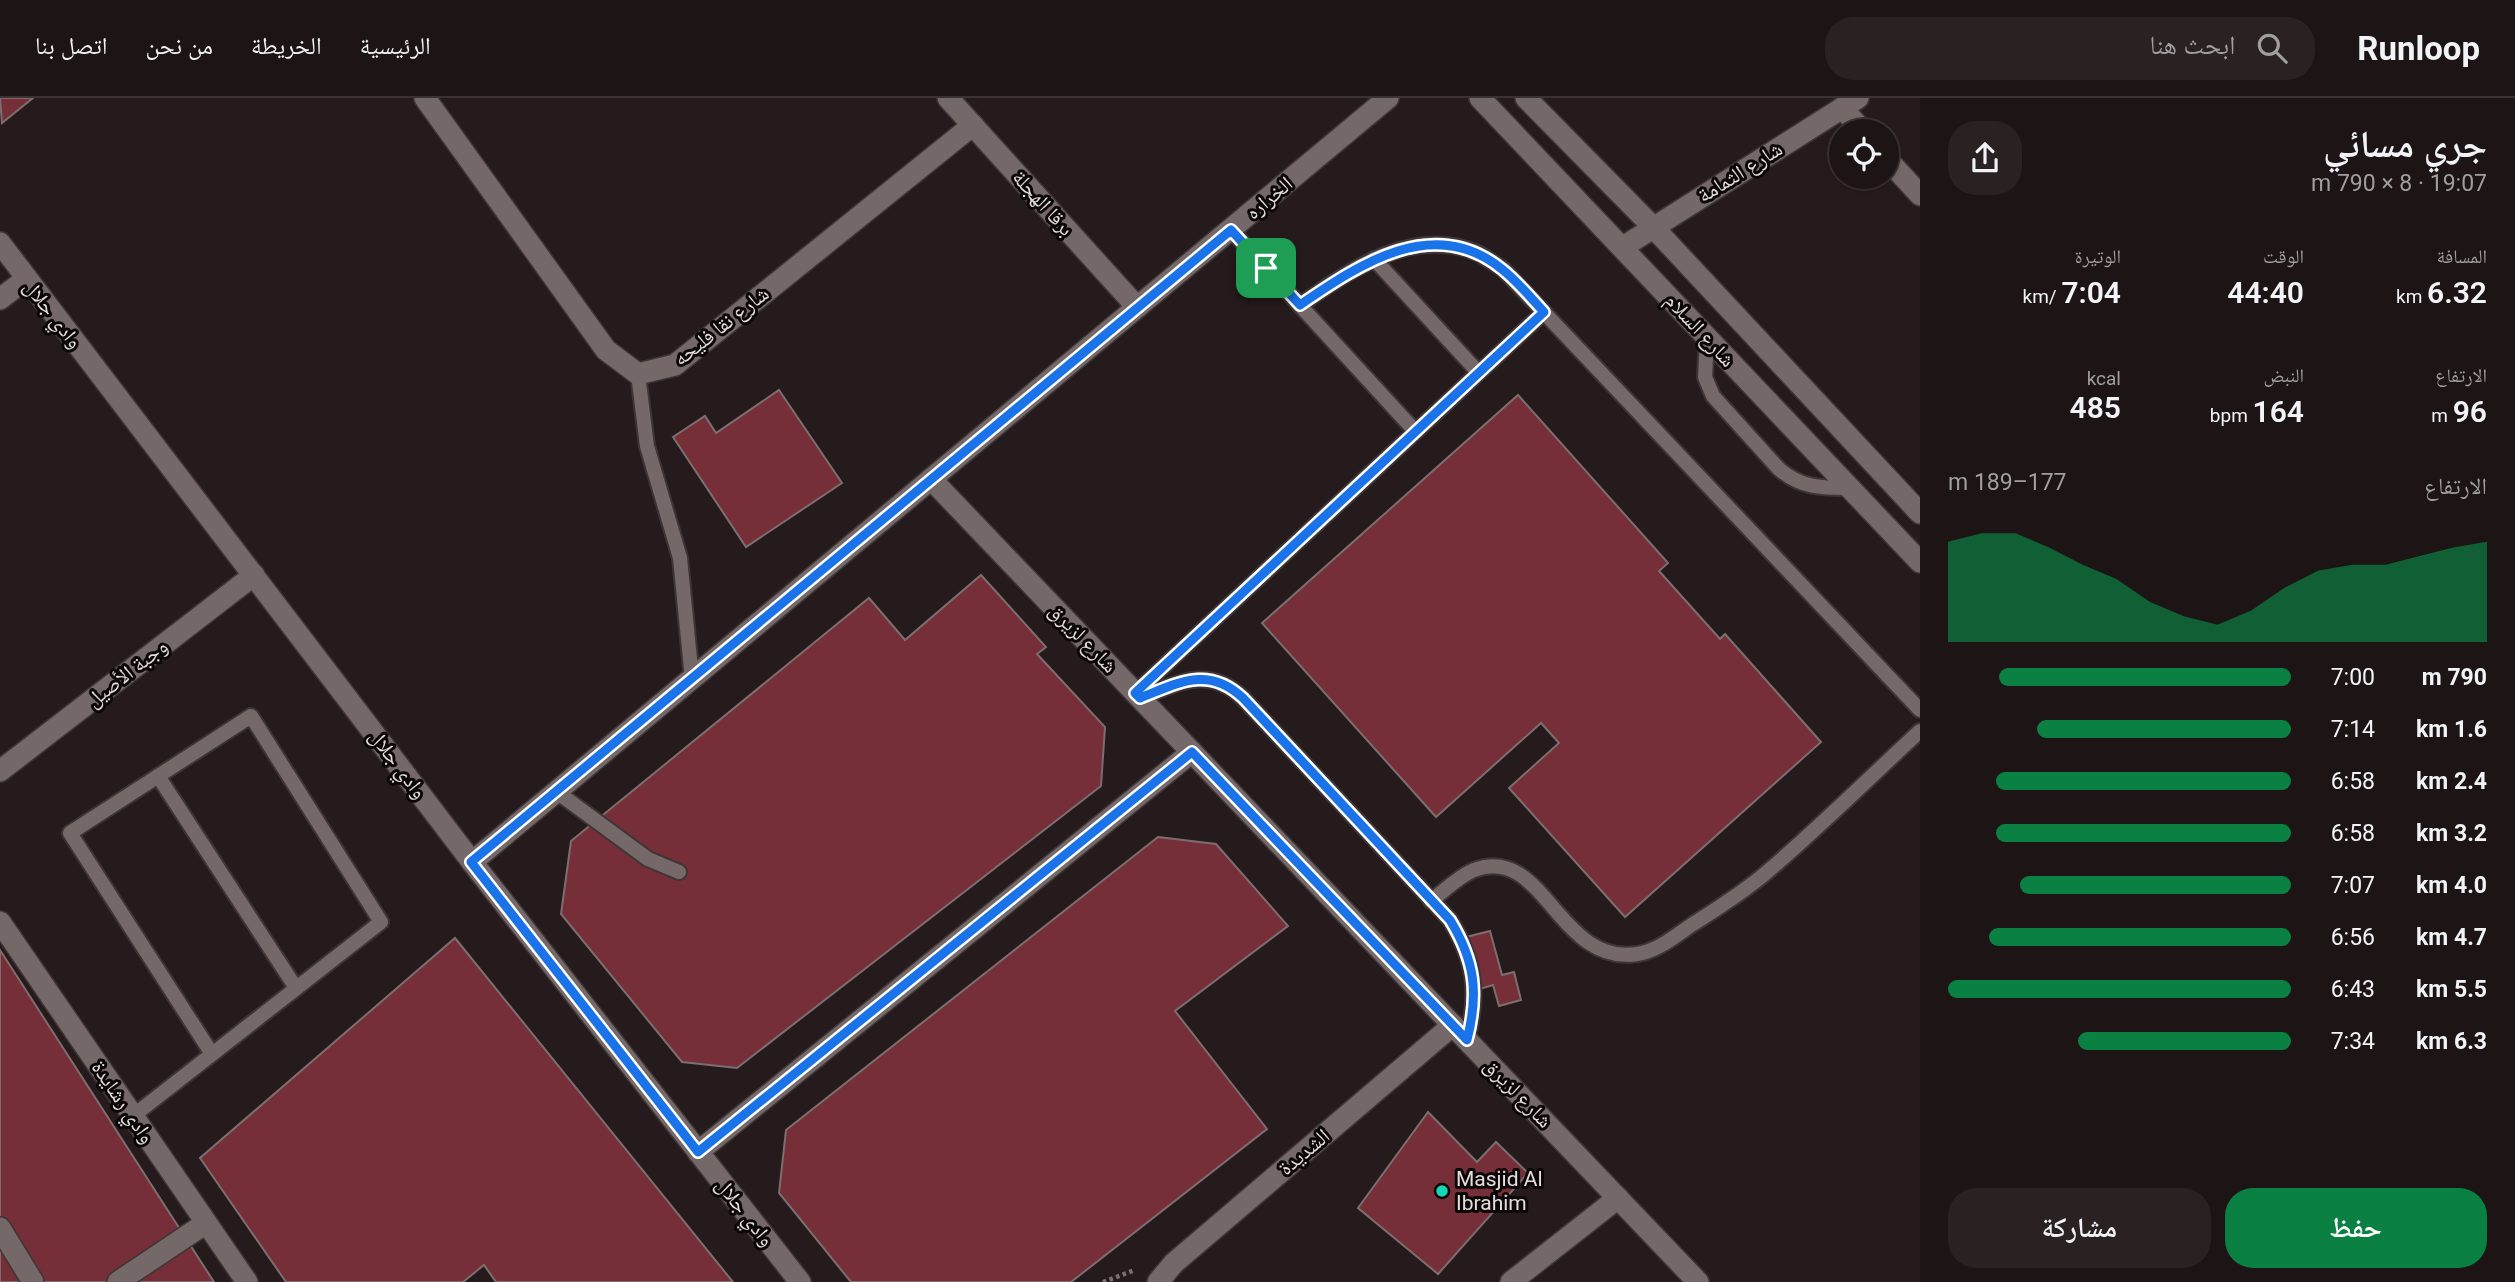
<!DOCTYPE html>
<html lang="ar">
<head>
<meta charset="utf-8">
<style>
  :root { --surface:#1c1415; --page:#292122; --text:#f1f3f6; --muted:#a09ea0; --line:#3a3334; --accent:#0b8043 }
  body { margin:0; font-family:Roboto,"Noto Naskh Arabic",sans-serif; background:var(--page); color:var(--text); direction:rtl; height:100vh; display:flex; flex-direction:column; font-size:26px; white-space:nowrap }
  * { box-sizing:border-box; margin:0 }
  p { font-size:23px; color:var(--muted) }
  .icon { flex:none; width:38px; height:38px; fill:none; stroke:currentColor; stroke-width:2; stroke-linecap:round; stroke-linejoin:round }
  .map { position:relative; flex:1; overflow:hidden; direction:ltr }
  .panel { display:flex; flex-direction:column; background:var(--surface); width:595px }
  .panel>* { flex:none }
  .buttons { position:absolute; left:1829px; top:21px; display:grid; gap:14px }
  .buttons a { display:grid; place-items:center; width:70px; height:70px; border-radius:50%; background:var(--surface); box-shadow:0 2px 5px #0004,0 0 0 2px var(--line); font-size:35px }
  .pin { position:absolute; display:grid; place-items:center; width:60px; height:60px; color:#fff; margin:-30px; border-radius:14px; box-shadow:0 4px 10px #0006 }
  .round { display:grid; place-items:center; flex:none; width:74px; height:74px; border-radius:28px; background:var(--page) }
  .head { display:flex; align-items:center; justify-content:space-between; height:119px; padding:0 28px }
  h1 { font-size:38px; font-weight:600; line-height:52px }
  .stats { display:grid; grid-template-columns:repeat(3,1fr); gap:10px; height:119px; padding:7px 28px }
  .stats div { display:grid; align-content:center }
  .stats b { font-size:30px; font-weight:600 }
  .stats small { font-size:19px; font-weight:400 }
  .stats p { font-size:19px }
  .chart { height:196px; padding:14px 28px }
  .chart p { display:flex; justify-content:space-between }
  .chart svg { width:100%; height:126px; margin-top:7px; fill:var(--accent); opacity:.7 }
  .button { display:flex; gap:14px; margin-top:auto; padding:14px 28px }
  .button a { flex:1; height:80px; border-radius:28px; background:var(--accent); color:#fff; font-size:28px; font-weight:600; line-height:80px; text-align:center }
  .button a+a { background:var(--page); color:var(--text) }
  ul { padding:0 28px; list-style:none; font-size:23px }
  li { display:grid; grid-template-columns:112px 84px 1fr; align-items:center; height:52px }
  li i { height:18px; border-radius:9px; background:var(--accent) }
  header { display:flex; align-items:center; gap:42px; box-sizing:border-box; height:98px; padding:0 35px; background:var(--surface); border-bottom:2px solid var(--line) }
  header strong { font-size:33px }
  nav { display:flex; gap:38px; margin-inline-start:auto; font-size:24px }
  .search { width:490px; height:63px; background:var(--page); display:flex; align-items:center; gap:18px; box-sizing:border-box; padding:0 24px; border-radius:28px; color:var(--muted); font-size:26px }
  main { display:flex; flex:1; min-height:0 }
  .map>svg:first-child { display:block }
  .building { fill:#762e39; stroke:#7c6e6f; stroke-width:2 }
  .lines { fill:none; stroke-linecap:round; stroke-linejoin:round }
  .lane-casing { stroke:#3e3536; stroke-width:18 }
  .street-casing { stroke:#3e3536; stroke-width:24 }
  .secondary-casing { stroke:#3e3536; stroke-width:24 }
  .path { stroke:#7a7171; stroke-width:4.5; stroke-dasharray:3.5 3.5; stroke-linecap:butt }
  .lane { stroke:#756868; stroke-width:14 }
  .street { stroke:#756868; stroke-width:21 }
  .secondary { stroke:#756868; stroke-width:21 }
  .route-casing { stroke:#fff; stroke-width:14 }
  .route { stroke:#1a73e8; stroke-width:9 }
  .poi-dot { fill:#17d5b2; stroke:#0c0707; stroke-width:2.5 }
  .labels { text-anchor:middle; stroke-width:6; stroke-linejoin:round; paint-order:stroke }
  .street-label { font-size:21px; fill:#e5dddd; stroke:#0c0707 }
  .poi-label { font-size:21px; fill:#e5dddd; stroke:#0c0707; text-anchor:start }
</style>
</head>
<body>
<header>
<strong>Runloop</strong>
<div class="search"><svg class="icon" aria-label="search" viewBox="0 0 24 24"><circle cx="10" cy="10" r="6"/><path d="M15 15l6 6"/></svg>ابحث هنا</div>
<nav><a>الرئيسية</a><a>الخريطة</a><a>من نحن</a><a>اتصل بنا</a></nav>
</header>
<main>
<section class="panel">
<div class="head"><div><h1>جري مسائي</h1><p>19:07 · 8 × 790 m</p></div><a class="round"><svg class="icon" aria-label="share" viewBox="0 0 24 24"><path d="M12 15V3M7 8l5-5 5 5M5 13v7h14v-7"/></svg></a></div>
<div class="stats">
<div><p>المسافة</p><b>6.32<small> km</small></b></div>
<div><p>الوقت</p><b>44:40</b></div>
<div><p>الوتيرة</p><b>7:04<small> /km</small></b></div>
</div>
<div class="stats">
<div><p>الارتفاع</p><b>96<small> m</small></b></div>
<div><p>النبض</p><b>164<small> bpm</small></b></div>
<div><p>kcal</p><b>485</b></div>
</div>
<div class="chart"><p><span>الارتفاع</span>177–189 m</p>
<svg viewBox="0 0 160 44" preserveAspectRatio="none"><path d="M0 44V9L10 6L20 6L30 11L40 17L50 22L60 30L70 35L80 38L90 33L100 25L110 19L120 17L130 17L140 14L150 11L160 9V44z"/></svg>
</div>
<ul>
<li><b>790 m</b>7:00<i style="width:85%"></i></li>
<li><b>1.6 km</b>7:14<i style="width:74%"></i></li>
<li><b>2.4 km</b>6:58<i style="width:86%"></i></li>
<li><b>3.2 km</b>6:58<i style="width:86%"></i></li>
<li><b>4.0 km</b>7:07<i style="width:79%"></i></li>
<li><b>4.7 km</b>6:56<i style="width:88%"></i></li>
<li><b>5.5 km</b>6:43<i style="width:100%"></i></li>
<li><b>6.3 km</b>7:34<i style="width:62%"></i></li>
</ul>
<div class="button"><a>حفظ</a><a>مشاركة</a></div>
</section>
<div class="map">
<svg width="1920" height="1184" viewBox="0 0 1920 1184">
  <rect width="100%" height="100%" fill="#261b1c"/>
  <g class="building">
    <path d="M0,0H33L2,25Z"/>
    <path d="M779,292L842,385L746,449L673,339L705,318L716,335Z"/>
    <path d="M1518,297L1668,465L1659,473L1720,541L1725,536L1821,644L1625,819L1509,690L1559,645L1541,625L1436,719L1262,525Z"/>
    <path d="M981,477L1046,549L1037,556L1105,629L1101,688L737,970L682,964L561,816L571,743L869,500L905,542Z"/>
    <path d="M1158,739L1216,746L1288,828L1175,913L1267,1031L1071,1184H851L779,1095L786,1032Z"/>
    <path d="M1490,833L1502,877L1514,874L1521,902L1499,908L1493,887L1480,891L1466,839Z"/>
    <path d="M455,840L733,1184H496L484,1167L463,1184H286L200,1060Z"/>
    <path d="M0,852L214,1184H0Z"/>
    <path d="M1428,1014L1477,1064L1496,1044L1528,1075L1438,1176L1358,1110Z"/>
  </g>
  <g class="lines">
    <defs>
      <g id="lane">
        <path d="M1231,132L1415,333"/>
        <path d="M1374,161L1478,274"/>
        <path d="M1300,207C1350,172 1411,129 1475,154C1485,158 1494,166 1503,171L1920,612"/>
        <path d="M1707,240L1705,279L1713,298L1779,371C1801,390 1822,390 1849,390"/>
        <path d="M638,276L647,348L680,460L692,581"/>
        <path d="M1135,595L1544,214"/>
        <path d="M1140,600C1178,585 1209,567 1243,600L1450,822C1475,863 1479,895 1467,942"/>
        <path d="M158,678L296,890"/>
        <path d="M557,694L648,761L679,774"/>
        <path d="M1431,803C1444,793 1459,778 1474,772C1544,745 1558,868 1637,856C1658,853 1675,838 1693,826C1718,810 1744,794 1767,774C1820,729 1869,680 1920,633"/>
        <path d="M133,1018L381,824L251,618L70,735L212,956"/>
      </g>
      <g id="street">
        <path d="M425,0L606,252L638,276L675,267L973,27"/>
        <path d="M948,0L1137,209"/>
        <path d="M1842,10L1863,33"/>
        <path d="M1886,60L1920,97"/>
        <path d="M0,145L472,764L800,1184"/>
        <path d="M1623,149L1858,0"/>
        <path d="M0,201L26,181"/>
        <path d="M931,381L1698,1184"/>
        <path d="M0,673L254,477"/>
        <path d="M472,764L1388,0"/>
        <path d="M0,824L247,1184"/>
        <path d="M698,1054L1192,654"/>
        <path d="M0,1130L33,1184"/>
        <path d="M118,1184L206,1125"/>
        <path d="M1158,1184L1174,1165L1453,927"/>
        <path d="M1511,1184L1618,1100"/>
      </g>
      <g id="secondary">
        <path d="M1480,0L1920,464"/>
        <path d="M1526,0L1653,129L1920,415"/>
      </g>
    </defs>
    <use href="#lane" class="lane-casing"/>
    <use href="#street" class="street-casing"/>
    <use href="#secondary" class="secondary-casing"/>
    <path class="path" d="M1103,1184L1135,1172"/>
    <use href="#lane" class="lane"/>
    <use href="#street" class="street"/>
    <use href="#secondary" class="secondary"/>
  </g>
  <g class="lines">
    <defs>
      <path id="route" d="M1231,132L1300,207C1360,166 1435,115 1503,172C1518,184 1531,200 1544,214L1135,595L1140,600C1178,585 1208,567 1243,600L1450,822C1475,863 1479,895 1467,942L1192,654L698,1054L471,764Z"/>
    </defs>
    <use href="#route" class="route-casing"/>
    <use href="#route" class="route"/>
  </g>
  <circle class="poi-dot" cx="1442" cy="1093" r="7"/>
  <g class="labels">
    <g class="street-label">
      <text transform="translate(1740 74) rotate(-32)" y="7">شارع الثمامة</text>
      <text transform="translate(1269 100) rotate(-40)" y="7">الخراره</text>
      <text transform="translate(1043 105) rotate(48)" y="7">برقا الهجلة</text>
      <text transform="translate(53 216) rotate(52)" y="7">وادي جلال</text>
      <text transform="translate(721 228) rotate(-38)" y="7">شارع نقا فليحه</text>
      <text transform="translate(1700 232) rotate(47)" y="7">شارع السلام</text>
      <text transform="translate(1083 540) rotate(46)" y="7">شارع لزيرق</text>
      <text transform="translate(127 575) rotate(-38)" y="7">وجبة الأصيل</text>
      <text transform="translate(398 666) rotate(53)" y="7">وادي جلال</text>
      <text transform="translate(1518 995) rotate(46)" y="7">شارع لزيرق</text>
      <text transform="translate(123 1004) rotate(56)" y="7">وادي رشايدة</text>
      <text transform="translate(1304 1054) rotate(-40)" y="7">الشديدة</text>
      <text transform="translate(745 1114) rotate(52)" y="7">وادي جلال</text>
    </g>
    <g class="poi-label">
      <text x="1456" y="1088">Masjid Al<tspan x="1456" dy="24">Ibrahim</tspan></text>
    </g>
  </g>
</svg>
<div class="buttons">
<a><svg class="icon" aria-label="locate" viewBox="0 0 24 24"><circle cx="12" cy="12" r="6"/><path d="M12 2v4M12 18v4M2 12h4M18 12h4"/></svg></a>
</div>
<div class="pin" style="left:1266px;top:170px;background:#1e9e55"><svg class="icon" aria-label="arrive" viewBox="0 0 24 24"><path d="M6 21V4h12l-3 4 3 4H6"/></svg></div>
</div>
</main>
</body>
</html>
